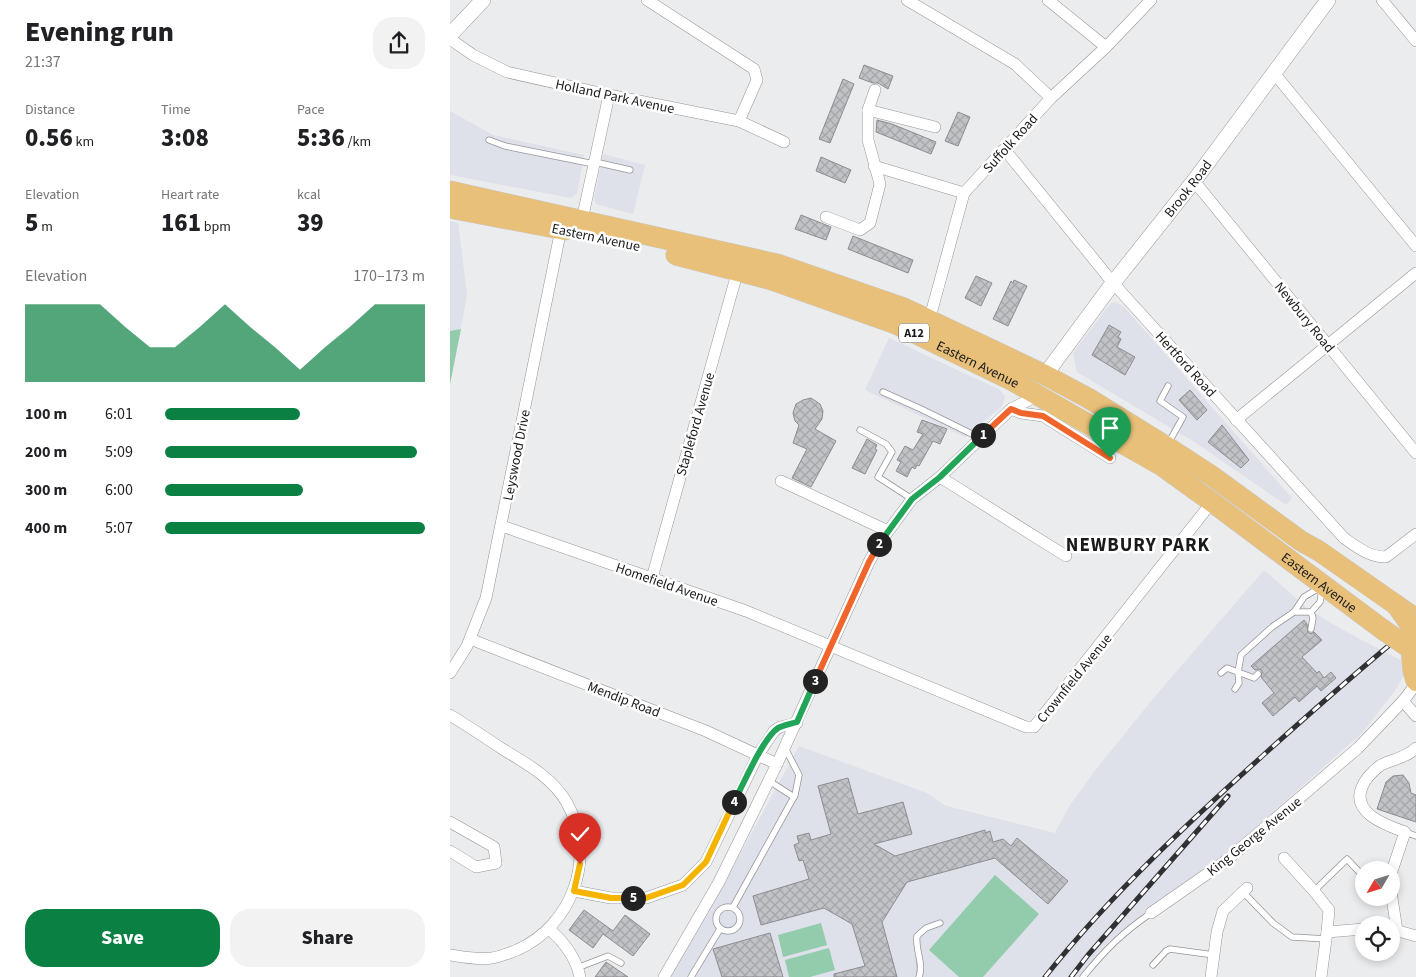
<!DOCTYPE html>
<html lang="en">
<head>
<meta charset="utf-8">
<style>
  :root { --surface:#fff; --page:#f2f2f2; --text:#202124; --muted:#757577; --accent:#0b8043 }
  body { margin:0; font-family:"Source Sans 3",sans-serif; background:var(--page); color:var(--text); height:100vh; display:flex; flex-direction:column; font-size:19px; white-space:nowrap }
  * { box-sizing:border-box; margin:0 }
  p { font-size:16px; color:var(--muted) }
  .icon { flex:none; width:28px; height:28px; fill:none; stroke:currentColor; stroke-width:2; stroke-linecap:round; stroke-linejoin:round }
  .map { position:relative; flex:1; overflow:hidden }
  .panel { display:flex; flex-direction:column; background:var(--surface); width:450px }
  .panel>* { flex:none }
  .needle { width:32px; rotate:231deg }
  .tools { position:absolute; left:905px; top:861px; display:grid; gap:10px }
  .tools a { display:grid; place-items:center; width:45px; height:45px; border-radius:50%; background:var(--surface); box-shadow:0 2px 8px #0003; font-size:25px }
  .pin { position:absolute; display:grid; place-items:center; width:42px; height:42px; color:#fff; margin:-51px -21px; border-radius:50% 50% 50% 0; rotate:-45deg; box-shadow:0 0 5px #0007 }
  .pin .icon { rotate:45deg }
  .km { position:absolute; width:25px; height:25px; margin:-12px; border-radius:50%; background:#222; color:#fff; font-size:14px; line-height:25px; text-align:center }
  .round { display:grid; place-items:center; flex:none; width:52px; height:52px; border-radius:20px; background:var(--page) }
  .head { display:flex; align-items:center; justify-content:space-between; height:85px; padding:0 25px }
  h1 { font-size:28px; font-weight:800; line-height:38px }
  .stats { display:grid; grid-template-columns:repeat(3,1fr); gap:8px; height:85px; padding:5px 25px }
  .stats div { display:grid; align-content:center }
  .stats b { font-size:25px; font-weight:800 }
  .stats small { font-size:14px; font-weight:400 }
  .stats p { font-size:14px }
  .chart { height:140px; padding:10px 25px }
  .chart p { display:flex; justify-content:space-between }
  .chart svg { width:100%; height:90px; margin-top:5px; fill:var(--accent); opacity:.7 }
  .primary-button { display:flex; gap:10px; margin-top:auto; padding:10px 25px }
  .primary-button a { flex:1; height:58px; border-radius:20px; background:var(--accent); color:#fff; font-size:20px; font-weight:800; line-height:58px; text-align:center }
  .primary-button a+a { background:var(--page); color:var(--text) }
  ul { padding:0 25px; list-style:none; font-size:16px }
  li { display:grid; grid-template-columns:80px 60px 1fr; align-items:center; height:38px }
  li i { height:12px; border-radius:6px; background:var(--accent) }
  main { display:flex; flex:1; min-height:0 }
  .map>svg:first-child { display:block }
  .built { fill:#dee0ea }
  .park { fill:#92ccac }
  .building { fill:url(#building-cross-hatch); stroke:#8c8d90 }
  .lines { fill:none; stroke-linecap:round; stroke-linejoin:round }
  .lane-casing { stroke:#959698; stroke-width:7 }
  .street-casing { stroke:#959698; stroke-width:12 }
  .secondary-casing { stroke:#959698; stroke-width:16 }
  .highway-casing { stroke:#c8c8c8; stroke-width:21 }
  .lane { stroke:#fff; stroke-width:5.5 }
  .street { stroke:#fff; stroke-width:11 }
  .secondary { stroke:#fff; stroke-width:15 }
  .highway { stroke:#e9c079; stroke-width:20 }
  .rail-casing { stroke:#303133; stroke-width:5 }
  .rail { stroke:#fff; stroke-width:3; stroke-dasharray:9; stroke-linecap:butt }
  .highway-bridge-casing { stroke:#c8c8c8; stroke-width:21; stroke-linecap:butt }
  .highway-bridge { stroke:#e9c079; stroke-width:20 }
  .split-1-casing { stroke:#fff; stroke-width:10 }
  .split-2-casing { stroke:#fff; stroke-width:10 }
  .split-3-casing { stroke:#fff; stroke-width:10 }
  .split-4-casing { stroke:#fff; stroke-width:10 }
  .split-5-casing { stroke:#fff; stroke-width:10 }
  .split-6-casing { stroke:#fff; stroke-width:10 }
  .split-1 { stroke:#f0652b; stroke-width:6 }
  .split-2 { stroke:#22a559; stroke-width:6 }
  .split-3 { stroke:#f0652b; stroke-width:6 }
  .split-4 { stroke:#22a559; stroke-width:6 }
  .split-5 { stroke:#f5b400; stroke-width:6 }
  .split-6 { stroke:#f5b400; stroke-width:6 }
  .labels { text-anchor:middle; stroke-width:5; stroke-linejoin:round; paint-order:stroke }
  .shield { fill:#fff; stroke:#5e5f5f; stroke-width:1 }
  .shield-label { font-size:12px; font-weight:bold; fill:#191a1b }
  .street-label { font-size:14px; fill:#191a1b; stroke:#fff }
  .district-label { font-size:19px; font-weight:bold; letter-spacing:1px; fill:#191a1b; stroke:#fff }
</style>
</head>
<body>
<main>
<section class="panel">
<div class="head"><div><h1>Evening run</h1><p>21:37</p></div><a class="round"><svg class="icon" aria-label="share" viewBox="0 0 24 24"><path d="M12 15V3M7 8l5-5 5 5M5 13v7h14v-7"/></svg></a></div>
<div class="stats">
<div><p>Distance</p><b>0.56<small> km</small></b></div>
<div><p>Time</p><b>3:08</b></div>
<div><p>Pace</p><b>5:36<small> /km</small></b></div>
</div>
<div class="stats">
<div><p>Elevation</p><b>5<small> m</small></b></div>
<div><p>Heart rate</p><b>161<small> bpm</small></b></div>
<div><p>kcal</p><b>39</b></div>
</div>
<div class="chart"><p><span>Elevation</span>170–173 m</p>
<svg viewBox="0 0 160 44" preserveAspectRatio="none"><path d="M0 44V6L10 6L20 6L30 6L40 17L50 27L60 27L70 17L80 6L90 17L100 27L110 38L120 27L130 17L140 6L150 6L160 6V44z"/></svg>
</div>
<ul>
<li><b>100 m</b>6:01<i style="width:52%"></i></li>
<li><b>200 m</b>5:09<i style="width:97%"></i></li>
<li><b>300 m</b>6:00<i style="width:53%"></i></li>
<li><b>400 m</b>5:07<i style="width:100%"></i></li>
</ul>
<div class="primary-button"><a>Save</a><a>Share</a></div>
</section>
<div class="map">
<svg width="966" height="977" viewBox="0 0 966 977">
  <defs>
    <pattern id="building-cross-hatch" width="8" height="8" patternUnits="userSpaceOnUse" patternTransform="scale(1.25)"><rect width="8" height="8" fill="#c1c2c5"/><path d="M0 0l8 8M0 8l8-8" fill="none" stroke="#a5a6a9"/></pattern>
  </defs>
  <rect width="100%" height="100%" fill="#ebecee"/>
  <g class="built">
    <path d="M0,111L43,135L134,155L127,193L121,198L0,175Z"/>
    <path d="M153,154L195,165L183,214L146,204L144,199Z"/>
    <path d="M0,221L8,223L17,295L0,384Z"/>
    <path d="M665,302L674,307L842,498L836,505L746,443L627,372L623,353L660,304Z"/>
    <path d="M439,338L550,390L555,397L552,406L515,437L415,390Z"/>
    <path d="M814,570L857,608L891,629L960,665L946,689L913,732L777,853L658,942L629,977H218L276,880L349,746L477,793L496,806L605,833L620,805L644,772L702,700Z"/>
  </g>
  <g class="park">
    <path d="M11,329L0,384V331Z"/>
    <path d="M545,875L589,914L533,977H509L479,950Z"/>
    <path d="M371,923L377,945L333,957L328,935Z"/>
    <path d="M379,948L385,970L360,977H339L335,960Z"/>
  </g>
  <g class="building">
    <path d="M414,65L443,76L438,89L428,83H423L409,78Z"/>
    <path d="M393,79L404,84L380,143L369,139Z"/>
    <path d="M508,112L520,117L508,146L495,141Z"/>
    <path d="M427,120L442,124L486,142L481,154L426,132Z"/>
    <path d="M371,157L401,170L395,183L366,171Z"/>
    <path d="M351,215L381,227L376,240L345,229Z"/>
    <path d="M403,236L463,260L458,273L398,249Z"/>
    <path d="M526,276L542,283L531,306L515,298Z"/>
    <path d="M564,280L577,286L558,326L543,319L561,281L563,283Z"/>
    <path d="M659,325L671,332L668,337L671,339L667,347L685,357L675,375L642,355Z"/>
    <path d="M740,390L757,410L747,420L729,400Z"/>
    <path d="M361,398L370,404L373,411L372,419L365,429L386,441L361,487L342,478L357,449L343,443L349,425L345,421L343,413L346,404L353,400Z"/>
    <path d="M472,420L497,429L490,444L483,441L469,466L467,465L465,469L462,467L457,477L446,471L451,462L447,460L455,446L463,450L473,434L467,432Z"/>
    <path d="M772,425L799,460L791,468L758,442Z"/>
    <path d="M417,439L427,445L425,449L427,450L415,474L402,468Z"/>
    <path d="M854,620L857,624L858,632L861,634L864,632L872,640L852,657L867,673L869,671L874,678L881,672L886,678L871,691L867,686L849,702L845,697L823,716L812,703L824,693L811,677L812,671L809,669L805,670L801,666Z"/>
    <path d="M953,775L959,783L961,793L966,795V822L927,809L936,782L943,776Z"/>
    <path d="M398,778L408,814L453,802L462,834L424,844L445,856L535,830V833L540,831L543,842L553,839L561,846L567,838L618,881L598,904L545,858L457,882L432,922L447,977H384V974L415,966L402,924L374,908L311,925L303,896L359,879L353,860L349,861L344,845L349,843L347,836L359,833L361,840L381,834L368,786Z"/>
    <path d="M134,910L163,931L175,915L200,934L183,956L153,934L143,948L119,930Z"/>
    <path d="M320,933L333,977H272L263,949Z"/>
    <path d="M156,962L178,977H145Z"/>
  </g>
  <g class="lines">
    <defs>
      <g id="lane">
        <path d="M39,140L55,146L144,164"/>
        <path d="M145,162L180,170"/>
        <path d="M718,386L710,401L733,417L718,444"/>
        <path d="M433,392L471,409L530,438"/>
        <path d="M410,430L436,444L442,452L428,477L462,499"/>
        <path d="M844,612H861"/>
        <path d="M861,612L870,602L872,590"/>
        <path d="M861,612L863,618L861,629"/>
        <path d="M771,673L777,668L804,678L808,674"/>
        <path d="M785,689L789,683L788,672L791,655L822,627L844,612L854,597L869,588"/>
        <path d="M319,781L344,797"/>
        <path d="M955,832L966,836"/>
        <path d="M864,891L897,859L913,876"/>
        <path d="M793,892L823,923L842,937L876,939"/>
        <circle cx="278" cy="919" r="12"/>
        <path d="M283,907L345,795L349,775L335,748"/>
        <path d="M703,965L716,951L720,949L764,955"/>
        <path d="M127,968L158,956L171,963"/>
        <path d="M241,977L270,929"/>
        <path d="M469,977C474,963 465,950 467,936L476,928L490,923"/>
        <path d="M633,977C655,950 672,933 701,913"/>
      </g>
      <g id="street">
        <path d="M197,0L304,69L307,80L289,121"/>
        <path d="M457,0L565,64L601,98"/>
        <path d="M598,0L656,47"/>
        <path d="M932,0L966,41"/>
        <path d="M0,39L23,55L57,72L159,95L289,121L334,142"/>
        <path d="M824,73L966,246"/>
        <path d="M418,110L485,127"/>
        <path d="M555,150L663,283L894,538C907,547 919,557 936,557L966,534"/>
        <path d="M424,166L514,193"/>
        <path d="M744,181L966,453"/>
        <path d="M376,217L410,230L420,223L430,184L418,140V110L425,90"/>
        <path d="M132,220L159,95"/>
        <path d="M479,321L514,193L601,98L656,47L701,0"/>
        <path d="M561,409L571,413L593,416L660,458"/>
        <path d="M786,420L966,273"/>
        <path d="M490,477L616,556"/>
        <path d="M331,481L438,531"/>
        <path d="M52,526L296,611L576,727H584L762,502"/>
        <path d="M202,578L288,270"/>
        <path d="M20,639L256,731L327,764"/>
        <path d="M0,673L17,646L36,598L111,229"/>
        <path d="M953,701L966,716"/>
        <path d="M0,715C18,726 36,738 54,750C77,764 103,778 117,803C147,857 123,925 67,950C59,953 50,957 42,958C28,960 13,957 0,955"/>
        <path d="M0,822L44,847L46,863L26,867L0,851"/>
        <path d="M834,858L864,891L879,910L877,932"/>
        <path d="M941,874L955,832C935,825 899,812 913,785C916,778 925,769 931,765C943,759 956,758 966,748"/>
        <path d="M124,891L161,898H196L233,885L256,862L308,755L324,731L330,727L347,723"/>
        <path d="M941,891L947,931"/>
        <path d="M701,913L777,860L908,748L953,701L966,684"/>
        <path d="M99,929C113,941 126,958 130,977"/>
        <path d="M941,929L966,936"/>
        <path d="M214,977L269,882L327,764L419,562L431,541L462,499L490,477L561,409L589,395"/>
        <path d="M761,977L767,932L773,911L797,888"/>
        <path d="M871,977L877,932L914,929"/>
      </g>
      <g id="secondary">
        <path d="M0,35L33,0"/>
        <path id="s1" d="M595,375L663,283L744,181L878,0"/>
      </g>
      <g id="highway">
        <path d="M0,191L327,264L454,308L595,375L638,398L722,450L762,476L851,541L869,551L962,616"/>
        <path d="M0,208L115,230"/>
        <path id="s2" d="M226,255L322,280L446,324L561,380L712,466L762,502L932,629"/>
        <path d="M961,649L963,671L966,681"/>
      </g>
    </defs>
    <use href="#lane" class="lane-casing"/>
    <use href="#street" class="street-casing"/>
    <use href="#secondary" class="secondary-casing"/>
    <use href="#highway" class="highway-casing"/>
    <use href="#lane" class="lane"/>
    <use href="#street" class="street"/>
    <use href="#secondary" class="secondary"/>
    <use href="#highway" class="highway"/>
    <defs>
      <g id="rail">
        <path d="M595,977C661,894 740,821 819,750C867,707 916,664 966,623"/>
        <path d="M621,977L638,955L778,796"/>
      </g>
    </defs>
    <use href="#rail" class="rail-casing"/>
    <use href="#rail" class="rail"/>
    <defs>
      <g id="highway-bridge">
        <path d="M947,606L966,633"/>
        <path d="M932,629L961,649"/>
      </g>
    </defs>
    <use href="#highway-bridge" class="highway-bridge-casing"/>
    <use href="#highway-bridge" class="highway-bridge"/>
  </g>
  <g class="lines">
    <defs>
      <path id="split-1" d="M533,435L561,409L571,413L593,416L660,458"/>
      <path id="split-2" d="M429,544L462,499L490,477L533,435"/>
      <path id="split-3" d="M365,681L419,562L429,544"/>
      <path id="split-4" d="M284,802C293,785 313,738 328,728C334,725 341,724 347,722L365,681"/>
      <path id="split-5" d="M183,898H196L233,885L256,862L284,802"/>
      <path id="split-6" d="M130,864L124,891L161,898H183"/>
    </defs>
    <use href="#split-1" class="split-1-casing"/>
    <use href="#split-2" class="split-2-casing"/>
    <use href="#split-3" class="split-3-casing"/>
    <use href="#split-4" class="split-4-casing"/>
    <use href="#split-5" class="split-5-casing"/>
    <use href="#split-6" class="split-6-casing"/>
    <use href="#split-1" class="split-1"/>
    <use href="#split-2" class="split-2"/>
    <use href="#split-3" class="split-3"/>
    <use href="#split-4" class="split-4"/>
    <use href="#split-5" class="split-5"/>
    <use href="#split-6" class="split-6"/>
  </g>
  <g class="labels">
    <rect class="shield" x="449" y="323.5" width="30" height="19" rx="4"/>
    <g class="shield-label">
      <text x="464" y="337">A12</text>
    </g>
    <g class="street-label">
      <text transform="translate(165 96) rotate(12)" y="5">Holland Park Avenue</text>
      <text transform="translate(560 143) rotate(-48)" y="5">Suffolk Road</text>
      <text dy="5" stroke="none"><textPath href="#s1" startOffset="235">Brook Road</textPath></text>
      <text transform="translate(146 237) rotate(12)" y="5">Eastern Avenue</text>
      <text transform="translate(855 317) rotate(51)" y="5">Newbury Road</text>
      <text transform="translate(736 364) rotate(48)" y="5">Hertford Road</text>
      <text dy="5" stroke="none"><textPath href="#s2" startOffset="322">Eastern Avenue</textPath></text>
      <text transform="translate(245 424) rotate(-74)" y="5">Stapleford Avenue</text>
      <text transform="translate(66 455) rotate(-79)" y="5">Leyswood Drive</text>
      <text dy="5" stroke="none"><textPath href="#s2" startOffset="728">Eastern Avenue</textPath></text>
      <text transform="translate(217 584) rotate(19)" y="5">Homefield Avenue</text>
      <text transform="translate(624 678) rotate(-51)" y="5">Crownfield Avenue</text>
      <text transform="translate(174 699) rotate(21)" y="5">Mendip Road</text>
      <text transform="translate(804 836) rotate(-39)" y="5">King George Avenue</text>
    </g>
    <g class="district-label">
      <text x="688" y="551">NEWBURY PARK</text>
    </g>
  </g>
</svg>
<div class="tools">
<a><svg class="needle" viewBox="-14 -14 28 28"><path d="M0-13l5 13h-10z" fill="#e53935"/><path d="M0 13l5-13h-10z" fill="#757577"/></svg></a>
<a><svg class="icon" aria-label="locate" viewBox="0 0 24 24"><circle cx="12" cy="12" r="6"/><path d="M12 2v4M12 18v4M2 12h4M18 12h4"/></svg></a>
</div>
<div class="pin" style="left:660px;top:458px;background:#1e9e55"><svg class="icon" aria-label="arrive" viewBox="0 0 24 24"><path d="M6 21V4h12l-3 4 3 4H6"/></svg></div>
<div class="pin" style="left:130px;top:864px;background:#d93025"><svg class="icon" aria-label="check" viewBox="0 0 24 24"><path d="M5 12l5 5 9-10"/></svg></div>
<b class="km" style="left:533px;top:435px">1</b>
<b class="km" style="left:429px;top:544px">2</b>
<b class="km" style="left:365px;top:681px">3</b>
<b class="km" style="left:284px;top:802px">4</b>
<b class="km" style="left:183px;top:898px">5</b>
</div>
</main>
</body>
</html>
